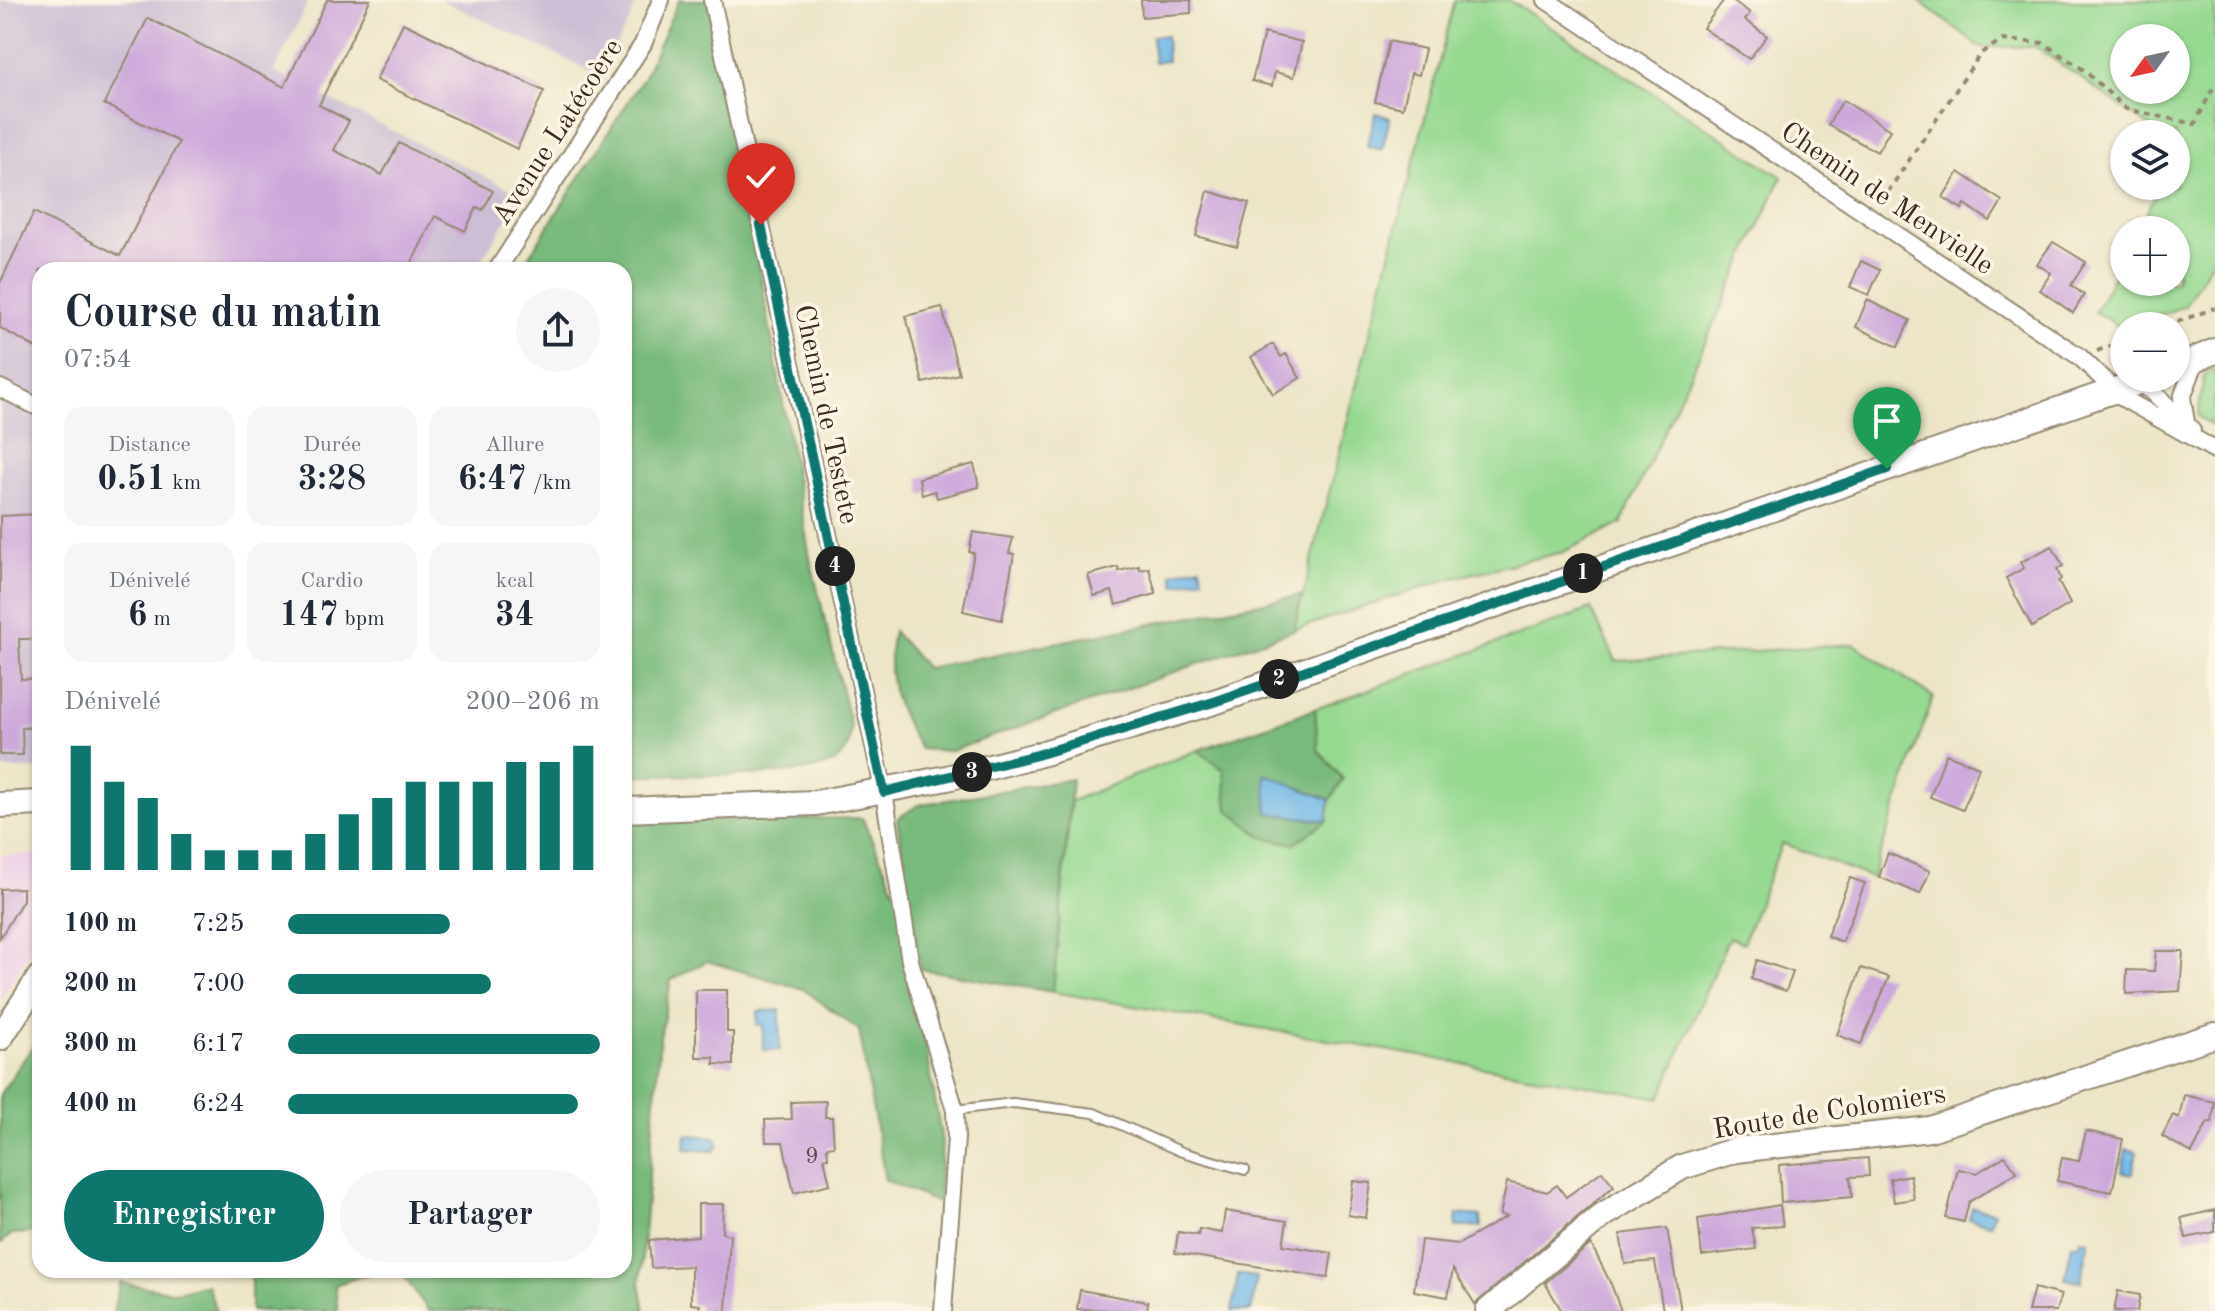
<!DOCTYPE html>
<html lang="fr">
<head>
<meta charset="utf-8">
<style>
  :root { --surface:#fff; --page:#f6f6f7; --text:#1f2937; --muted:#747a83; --accent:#0f766e }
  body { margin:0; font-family:"Old Standard TT",serif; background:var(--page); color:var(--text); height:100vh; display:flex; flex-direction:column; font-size:30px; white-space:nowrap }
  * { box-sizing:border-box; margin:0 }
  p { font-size:26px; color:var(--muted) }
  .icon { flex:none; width:44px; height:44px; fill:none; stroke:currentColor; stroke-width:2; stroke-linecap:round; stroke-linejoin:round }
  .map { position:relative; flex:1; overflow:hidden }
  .drawer { position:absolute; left:32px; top:262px; width:600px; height:1016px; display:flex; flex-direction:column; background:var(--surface); border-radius:24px; box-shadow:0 2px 6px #0004 }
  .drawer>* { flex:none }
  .needle { width:52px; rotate:237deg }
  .controls { position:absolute; left:2110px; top:24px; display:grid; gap:16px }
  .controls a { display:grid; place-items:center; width:80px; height:80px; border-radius:50%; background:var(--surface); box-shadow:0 2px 6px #0004; font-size:40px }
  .pin { position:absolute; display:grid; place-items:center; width:68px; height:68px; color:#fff; margin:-82px -34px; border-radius:50% 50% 50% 0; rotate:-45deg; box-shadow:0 0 8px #0007 }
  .pin .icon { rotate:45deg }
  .km { position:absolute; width:40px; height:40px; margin:-20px; border-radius:50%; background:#222; color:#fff; font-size:22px; line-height:40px; text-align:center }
  .round { display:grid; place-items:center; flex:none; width:84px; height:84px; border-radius:42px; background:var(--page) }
  .headline { display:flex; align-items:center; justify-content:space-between; height:136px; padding:0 32px }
  h1 { font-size:44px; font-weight:700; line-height:60px }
  .stats { display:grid; grid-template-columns:repeat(3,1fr); gap:12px; height:136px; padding:8px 32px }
  .stats div { display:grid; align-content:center; border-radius:20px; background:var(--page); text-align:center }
  .stats b { font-size:34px; font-weight:700 }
  .stats small { font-size:22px; font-weight:400 }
  .stats p { font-size:22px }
  .chart { height:224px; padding:16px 32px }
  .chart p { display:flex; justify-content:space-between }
  .chart svg { width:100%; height:144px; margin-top:8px; stroke:var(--accent); stroke-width:6 }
  .action { display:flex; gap:16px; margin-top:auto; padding:16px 32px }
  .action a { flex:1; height:92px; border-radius:48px; background:var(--accent); color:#fff; font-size:32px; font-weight:700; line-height:92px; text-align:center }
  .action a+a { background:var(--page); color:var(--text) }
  ul { padding:0 32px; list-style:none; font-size:26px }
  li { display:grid; grid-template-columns:128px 96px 1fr; align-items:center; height:60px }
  li i { height:20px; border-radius:10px; background:var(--accent) }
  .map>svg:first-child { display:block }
  .built { fill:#edd0e8 }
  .industrial { fill:#ccbed4 }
  .green { fill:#96d991; stroke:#688258; stroke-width:2; fill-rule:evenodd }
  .forest { fill:#78b97b; stroke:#5a724c; stroke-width:2 }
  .water { fill:#71b8e8; stroke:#567183; stroke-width:2 }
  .building { fill:#cda8db }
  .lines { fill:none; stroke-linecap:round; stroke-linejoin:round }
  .lane-casing { stroke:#948872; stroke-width:12 }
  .street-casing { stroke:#948872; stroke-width:20 }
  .secondary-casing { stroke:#948872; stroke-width:28 }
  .path { stroke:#948872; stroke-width:4; stroke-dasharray:6 6; stroke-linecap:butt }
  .lane { stroke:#fff; stroke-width:8 }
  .street { stroke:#fff; stroke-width:16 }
  .secondary { stroke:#fff; stroke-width:24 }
  .route-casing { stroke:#fff; stroke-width:16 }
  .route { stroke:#0f766e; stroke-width:10 }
  .labels { text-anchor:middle; stroke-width:7; stroke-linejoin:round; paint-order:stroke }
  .number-label { font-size:24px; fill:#604a4d }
  .street-label { font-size:28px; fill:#3b2a1e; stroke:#fcf5e5 }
</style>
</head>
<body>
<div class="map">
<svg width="2215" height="1311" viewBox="0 0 2215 1311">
  <rect width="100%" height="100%" fill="#fcf5e5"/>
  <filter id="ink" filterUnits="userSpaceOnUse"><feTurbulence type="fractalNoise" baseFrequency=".0125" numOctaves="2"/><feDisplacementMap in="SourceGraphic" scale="16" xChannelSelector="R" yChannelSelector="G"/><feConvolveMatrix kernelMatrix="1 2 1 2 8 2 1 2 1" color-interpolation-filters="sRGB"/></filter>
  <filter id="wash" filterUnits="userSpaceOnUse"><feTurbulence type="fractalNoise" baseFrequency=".006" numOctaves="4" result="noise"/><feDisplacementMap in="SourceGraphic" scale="32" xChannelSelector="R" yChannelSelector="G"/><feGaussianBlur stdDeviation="1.8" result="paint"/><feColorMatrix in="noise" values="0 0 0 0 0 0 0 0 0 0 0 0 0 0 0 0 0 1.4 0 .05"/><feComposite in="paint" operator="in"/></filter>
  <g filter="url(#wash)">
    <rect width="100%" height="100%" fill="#ece5c7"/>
    <path class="built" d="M40,854V933L0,1002V855Z"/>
    <g class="industrial">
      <path d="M0,0H309L274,72L522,195L475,270H40V769H0Z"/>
      <path d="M441,0H636L630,20L599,75Z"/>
    </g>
    <g class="green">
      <path d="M1455,0H1509L1782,177L1621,524L1563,552L1445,580L1294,630Z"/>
      <path d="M1918,0H2215V255L2185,306L2122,328L2095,312L2124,256V282H2176V230H2137L2160,186H2176V155L2180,148L2176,134H2160L2036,47H1979ZM2124,38H2176V90H2124Z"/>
      <path d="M2215,370V428L2198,416L2204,375Z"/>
      <path d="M1591,609L1616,661L1854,644L1933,697L1872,878L1782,843L1743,943L1729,937L1660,1098L1053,992L1071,801L1198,750L1224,770L1228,810L1327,821L1330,800L1343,779L1318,750L1315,709Z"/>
    </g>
    <g class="forest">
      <path d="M679,0H707L753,231L810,558L851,728C849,742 849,752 836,761C806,781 667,774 624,775V270H520L644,77Z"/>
      <path d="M1301,595L1294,630L951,751L920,749C895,707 884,680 893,631L926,668Z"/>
      <path d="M1315,709L1318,750L1343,779L1330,800L1266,775L1269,813L1327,821L1294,844L1262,837L1228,810L1224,770L1198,750Z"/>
      <path d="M1072,779L1053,992L920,969L897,819L918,805Z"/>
      <path d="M862,818L903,908L942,1142L938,1203L885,1180L859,1030L803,989L707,961L671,980L660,1038L640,1283L645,1311H429L399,1270H624V821Z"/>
      <path d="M40,1036V1232L12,1234L0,1244V1094Z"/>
      <path d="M251,1270H380L335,1285L338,1311H251Z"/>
      <path d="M120,1283L177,1292L207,1284L216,1311H113Z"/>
    </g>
    <g class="water">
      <path d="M1152,36H1166L1167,61L1154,62Z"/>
      <path d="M1376,113L1390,118L1382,150L1367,146Z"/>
      <path d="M1200,566L1203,578L1175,585L1172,573Z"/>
      <path d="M1265,774L1330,800L1327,821L1268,813Z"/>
      <path d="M780,1010V1050H763V1025H757L758,1011Z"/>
      <path d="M686,1135L715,1137L719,1145L714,1151L685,1149Z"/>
      <path d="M2126,1149L2137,1152L2132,1174L2122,1172Z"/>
      <path d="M1972,1207L1994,1212L1991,1224L1969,1219Z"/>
      <path d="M1457,1214L1480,1216L1481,1227H1456Z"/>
      <path d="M2081,1239L2089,1241L2081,1282L2065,1279L2072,1244L2079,1245Z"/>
      <path d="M1238,1274L1257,1277L1251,1311H1232Z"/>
    </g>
    <g id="blocks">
      <g class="building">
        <path d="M327,0H370L319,105L349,121L334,150L382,175L399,143L493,191L483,210L477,207L465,231L435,216L408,270H40V350L0,328V283L34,212L120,256L179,142L104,104L148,18L284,87Z"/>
        <path d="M1141,0H1191V13L1142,17Z"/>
        <path d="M1724,0H1732L1750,13L1745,20L1767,36L1749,59L1703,28Z"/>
        <path d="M403,23L544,91L517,149L376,80Z"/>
        <path d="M1264,33L1302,42L1294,77L1275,72L1272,86L1252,81Z"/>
        <path d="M1389,41L1425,49L1419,75L1411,73L1403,108L1375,102Z"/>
        <path d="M1843,100L1890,130L1877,152L1828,125Z"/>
        <path d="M1959,172L2002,201L1990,221L1965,204L1962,209L1943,197Z"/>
        <path d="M1208,191L1249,203L1237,247L1196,236Z"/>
        <path d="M2053,242L2086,262L2071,285L2084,295L2073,313L2040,290L2051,273L2037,264Z"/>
        <path d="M1861,261L1880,270L1869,295L1850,287Z"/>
        <path d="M1867,300L1910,320L1898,347L1856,327Z"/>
        <path d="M942,307L959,374L923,383L906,316Z"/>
        <path d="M1273,344L1281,357L1286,354L1300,378L1273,394L1251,357Z"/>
        <path d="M974,464L979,487L937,498L935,491L922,495L919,478Z"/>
        <path d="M40,514V639H19L21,679L40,678V727L22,728L23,755H0V516Z"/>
        <path d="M973,532L1013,538L1009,553L1014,554L1002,620L963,611L974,553L969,552Z"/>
        <path d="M2052,546L2063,566L2057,569L2061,579L2058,581L2070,604L2032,627L2006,578L2024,568L2021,562Z"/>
        <path d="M1139,566L1140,570L1149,568L1156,594L1116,605L1112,591L1094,596L1088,575L1118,567L1119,571Z"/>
        <path d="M1946,754L1979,767L1963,810L1930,797Z"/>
        <path d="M1888,853L1930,871L1920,894L1879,877Z"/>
        <path d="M1850,878L1865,883L1842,942L1827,936Z"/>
        <path d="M23,888V900L0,938V889Z"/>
        <path d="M2156,951H2183L2180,991L2126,994L2127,970L2154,971Z"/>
        <path d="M1757,960L1793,972L1786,991L1751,979Z"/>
        <path d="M1861,968L1889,977L1861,1044L1837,1035Z"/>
        <path d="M696,990H727V1032H733V1065L714,1064V1057H696Z"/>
        <path d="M2184,1095L2215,1102L2212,1123L2208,1122L2192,1153L2162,1136L2173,1115L2179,1118Z"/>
        <path d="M826,1101L825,1117H832L834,1146L827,1147L828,1158H824L830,1184L794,1193L783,1142H766L765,1120L792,1119L791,1102Z"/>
        <path d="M2086,1131L2123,1139L2112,1192L2057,1181L2062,1158L2079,1161Z"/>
        <path d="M2005,1156L2017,1172L1969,1202L1964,1222L1946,1218L1958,1169L1977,1173Z"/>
        <path d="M1868,1158L1869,1176L1850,1177L1852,1197L1781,1203L1779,1165Z"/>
        <path d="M1602,1171L1614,1186L1475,1304L1453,1269L1448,1297L1414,1291L1421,1240L1459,1244L1507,1216L1500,1215L1507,1182L1547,1192L1557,1185L1566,1197Z"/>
        <path d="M1910,1175L1914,1199L1894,1202L1890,1179Z"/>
        <path d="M1353,1181L1371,1183L1366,1218L1348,1215Z"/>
        <path d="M698,1204H723L722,1233L730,1235L726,1311L699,1310L700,1305L691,1304V1266L651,1268L649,1240L698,1236Z"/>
        <path d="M1780,1205L1783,1226L1752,1228L1756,1249L1702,1256L1698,1219Z"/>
        <path d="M2215,1210V1232L2186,1238L2181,1218Z"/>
        <path d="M1225,1211L1287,1221L1283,1245L1332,1253L1328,1278L1175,1253L1178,1232L1198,1235L1199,1229L1222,1233Z"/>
        <path d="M1667,1228L1681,1311H1663L1655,1261L1625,1264L1620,1234Z"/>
        <path d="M1591,1244L1611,1284L1621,1311H1562L1545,1283Z"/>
        <path d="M2034,1288L2061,1295L2056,1311H2028Z"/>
        <path d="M1080,1290L1148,1302L1147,1311L1077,1309Z"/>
        <path d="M2118,1291L2140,1295L2137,1311H2114Z"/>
      </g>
    </g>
  </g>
  <g filter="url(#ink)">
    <use href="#blocks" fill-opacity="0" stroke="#948872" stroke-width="2"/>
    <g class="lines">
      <defs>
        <path id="lane" d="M955,1110L1013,1103L1094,1113L1182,1152L1245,1170"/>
        <g id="street">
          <path d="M712,0L884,792L910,961L955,1110L956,1138L943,1311"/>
          <path d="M1546,0L2080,357L2106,382L2112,392L2215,450"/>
          <path d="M497,270L643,44L661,0"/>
          <path d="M2137,383L2151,390L2192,430"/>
          <path d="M0,388L40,408"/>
          <path d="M2186,422L2182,398L2196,360"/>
        </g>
        <g id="secondary">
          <path d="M2176,368L2215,351"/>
          <path d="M0,805L40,803"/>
          <path d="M624,810L816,803L947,778L1037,755L1217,701L2150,378"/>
          <path d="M0,1038L40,977"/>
          <path d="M1488,1311L1603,1215L1682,1167L1736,1150L1930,1129L2215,1035"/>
        </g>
      </defs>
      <use href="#lane" class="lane-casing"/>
      <use href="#street" class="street-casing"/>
      <use href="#secondary" class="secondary-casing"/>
      <g class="path">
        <path d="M1881,202L1981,53L2002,40L2043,43L2084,70L2126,109L2195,124L2215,84"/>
        <path d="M2166,326L2215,308"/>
        <path d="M2097,351L2124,341"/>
      </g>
      <use href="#lane" class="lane"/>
      <use href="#street" class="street"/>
      <use href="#secondary" class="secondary"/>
    </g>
  </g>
  <g class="lines" filter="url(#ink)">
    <defs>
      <path id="route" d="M761,225L884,792L1037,755L1217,701L1887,469"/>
    </defs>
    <use href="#route" class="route-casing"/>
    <use href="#route" class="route"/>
  </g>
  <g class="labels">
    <g class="number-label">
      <text x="812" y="1163">9</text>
    </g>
    <g class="street-label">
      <text transform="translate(556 131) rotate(-57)" y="10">Avenue Latécoère</text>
      <text transform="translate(1888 197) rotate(34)" y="10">Chemin de Menvielle</text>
      <text transform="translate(828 414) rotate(78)" y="10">Chemin de Testete</text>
      <text transform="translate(1829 1110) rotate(-9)" y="10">Route de Colomiers</text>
    </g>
  </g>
</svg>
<div class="controls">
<a><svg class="needle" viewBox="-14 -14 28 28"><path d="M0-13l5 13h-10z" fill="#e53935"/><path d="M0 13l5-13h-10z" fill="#747a83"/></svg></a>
<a><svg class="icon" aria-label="layers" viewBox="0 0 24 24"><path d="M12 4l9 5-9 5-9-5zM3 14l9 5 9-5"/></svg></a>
<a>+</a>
<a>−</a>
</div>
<div class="pin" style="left:1887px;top:469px;background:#1e9e55"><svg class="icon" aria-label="arrive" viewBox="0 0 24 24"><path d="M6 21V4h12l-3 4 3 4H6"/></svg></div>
<div class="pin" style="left:761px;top:225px;background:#d93025"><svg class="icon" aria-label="check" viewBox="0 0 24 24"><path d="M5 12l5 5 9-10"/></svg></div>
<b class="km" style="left:1583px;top:573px">1</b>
<b class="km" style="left:1279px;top:679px">2</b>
<b class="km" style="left:972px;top:772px">3</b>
<b class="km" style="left:835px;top:566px">4</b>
<section class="drawer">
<div class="headline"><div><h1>Course du matin</h1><p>07:54</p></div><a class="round"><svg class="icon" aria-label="share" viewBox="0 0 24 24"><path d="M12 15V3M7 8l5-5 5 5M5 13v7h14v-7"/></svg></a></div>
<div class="stats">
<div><p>Distance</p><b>0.51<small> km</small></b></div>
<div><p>Durée</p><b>3:28</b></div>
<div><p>Allure</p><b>6:47<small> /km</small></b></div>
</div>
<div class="stats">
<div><p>Dénivelé</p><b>6<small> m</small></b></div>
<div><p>Cardio</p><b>147<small> bpm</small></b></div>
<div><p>kcal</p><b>34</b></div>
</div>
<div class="chart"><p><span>Dénivelé</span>200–206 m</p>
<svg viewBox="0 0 160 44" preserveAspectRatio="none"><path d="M5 44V6M15 44V17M25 44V22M35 44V33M45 44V38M55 44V38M65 44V38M75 44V33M85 44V27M95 44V22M105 44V17M115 44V17M125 44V17M135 44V11M145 44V11M155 44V6"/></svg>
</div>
<ul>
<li><b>100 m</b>7:25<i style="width:52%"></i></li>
<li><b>200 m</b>7:00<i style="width:65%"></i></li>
<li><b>300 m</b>6:17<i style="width:100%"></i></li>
<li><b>400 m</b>6:24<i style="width:93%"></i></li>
</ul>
<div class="action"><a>Enregistrer</a><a>Partager</a></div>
</section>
</div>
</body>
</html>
